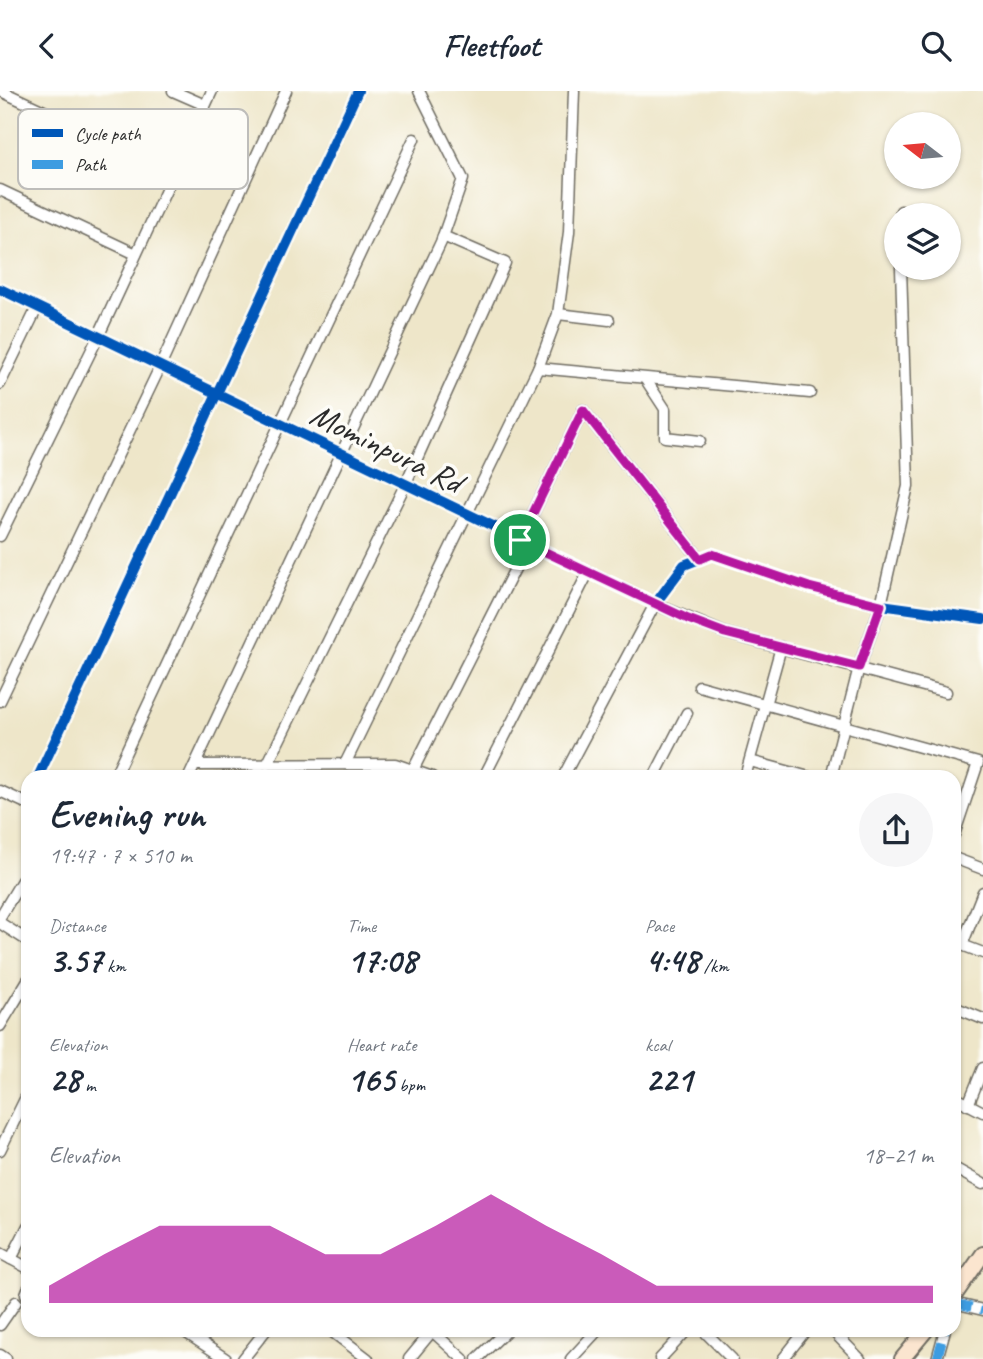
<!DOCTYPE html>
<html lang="en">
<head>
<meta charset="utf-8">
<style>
  :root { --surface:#fff; --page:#f6f6f7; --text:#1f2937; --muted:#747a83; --accent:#b5179e }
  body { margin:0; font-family:Caveat,sans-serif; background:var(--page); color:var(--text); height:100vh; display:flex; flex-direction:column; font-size:26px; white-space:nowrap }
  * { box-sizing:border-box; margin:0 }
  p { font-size:23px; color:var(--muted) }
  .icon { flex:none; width:38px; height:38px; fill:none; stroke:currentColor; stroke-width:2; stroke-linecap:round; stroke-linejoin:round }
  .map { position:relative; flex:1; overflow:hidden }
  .sheet { position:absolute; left:21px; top:679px; width:940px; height:567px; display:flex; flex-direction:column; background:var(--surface); border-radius:21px; box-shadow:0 2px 5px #0004 }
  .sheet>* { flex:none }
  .needle { width:46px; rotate:286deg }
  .tools { position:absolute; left:884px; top:21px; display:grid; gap:14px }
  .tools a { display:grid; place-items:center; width:77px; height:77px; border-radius:50%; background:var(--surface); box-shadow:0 2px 5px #0004; font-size:35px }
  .pin { position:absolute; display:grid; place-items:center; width:60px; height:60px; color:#fff; margin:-30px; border:4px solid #fff; border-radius:50%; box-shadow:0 2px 7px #0007 }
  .round { display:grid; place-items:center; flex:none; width:74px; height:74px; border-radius:37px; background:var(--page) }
  .overview { display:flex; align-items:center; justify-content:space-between; height:119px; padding:0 28px }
  h1 { font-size:38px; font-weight:600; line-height:52px }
  .figures { display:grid; grid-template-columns:repeat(3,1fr); gap:10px; height:119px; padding:7px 28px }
  .figures div { display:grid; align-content:center }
  .figures b { font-size:35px; font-weight:600 }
  .figures small { font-size:19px; font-weight:400 }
  .figures p { font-size:19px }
  .chart { height:196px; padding:14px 28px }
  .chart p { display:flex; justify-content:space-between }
  .chart svg { width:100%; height:126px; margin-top:7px; fill:var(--accent); opacity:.7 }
  header { display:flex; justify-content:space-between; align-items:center; height:91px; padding:0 28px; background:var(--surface); font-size:32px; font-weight:600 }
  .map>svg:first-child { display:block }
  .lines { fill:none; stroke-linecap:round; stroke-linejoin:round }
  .street-casing { stroke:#6f6c62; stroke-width:13 }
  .secondary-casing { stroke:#6f6c62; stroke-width:18 }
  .street { stroke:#fff; stroke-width:10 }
  .secondary { stroke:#fbe5cf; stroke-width:14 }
  .quiet { stroke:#3d9ce1; stroke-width:9; stroke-dasharray:18 9; stroke-linecap:butt }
  .cycleway-casing { stroke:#fdfcf7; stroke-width:15 }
  .cycleway { stroke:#0057b8; stroke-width:10 }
  .route-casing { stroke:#fff; stroke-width:14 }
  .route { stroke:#b5179e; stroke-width:9 }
  .labels { text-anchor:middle; stroke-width:7; stroke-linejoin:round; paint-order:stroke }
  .street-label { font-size:33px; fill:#2b2b2b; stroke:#fdfcf7 }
  .key { fill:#fdfcf7; stroke:#bebdba; stroke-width:2 }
  .key-label { font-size:19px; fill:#2b2b2b }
</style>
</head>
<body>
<header><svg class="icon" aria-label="back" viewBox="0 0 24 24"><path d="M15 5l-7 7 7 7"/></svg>Fleetfoot<svg class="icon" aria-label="search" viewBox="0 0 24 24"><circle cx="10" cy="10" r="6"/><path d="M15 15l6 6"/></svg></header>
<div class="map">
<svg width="983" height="1268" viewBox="0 0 983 1268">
  <rect width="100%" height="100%" fill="#fdfcf7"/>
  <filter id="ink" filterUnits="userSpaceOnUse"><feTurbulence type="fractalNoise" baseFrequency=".0143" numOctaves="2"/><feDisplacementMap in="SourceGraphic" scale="14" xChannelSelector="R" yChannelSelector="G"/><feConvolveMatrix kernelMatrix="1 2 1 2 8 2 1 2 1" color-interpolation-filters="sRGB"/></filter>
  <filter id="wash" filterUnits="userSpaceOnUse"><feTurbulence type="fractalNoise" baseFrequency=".00686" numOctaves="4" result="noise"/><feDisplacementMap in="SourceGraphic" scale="28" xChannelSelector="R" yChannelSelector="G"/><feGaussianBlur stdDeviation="1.57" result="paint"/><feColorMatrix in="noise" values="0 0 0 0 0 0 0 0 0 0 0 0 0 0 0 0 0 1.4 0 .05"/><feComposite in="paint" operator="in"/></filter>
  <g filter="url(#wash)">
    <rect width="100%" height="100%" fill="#eee6c9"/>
  </g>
  <g filter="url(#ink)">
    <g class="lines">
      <defs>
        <g id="street">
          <path d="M1,0L174,81"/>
          <path d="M173,0L205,14"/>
          <path d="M0,99L136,163"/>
          <path d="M901,124V120"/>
          <path d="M0,198L655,513L684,474L712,463L809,496L881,514L983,528"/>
          <path d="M558,223L609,229"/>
          <path d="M538,277L810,302"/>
          <path d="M646,289L665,318V346L700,350"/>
          <path d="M0,293L37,217"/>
          <path d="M0,445L98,246L212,0"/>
          <path d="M520,449L583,319L700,468"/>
          <path d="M699,595L978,672L954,744"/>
          <path d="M0,610L160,276L286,0"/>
          <path d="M750,670L809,686"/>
          <path d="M345,673L538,277L558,223L569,141L574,0"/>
          <path d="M195,674L395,673L432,686"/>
          <path d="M258,674L259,686"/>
          <path d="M267,674L405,394L505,172L443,145"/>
          <path d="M413,679L528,452"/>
          <path d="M38,686L358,0"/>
          <path d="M114,686L414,48"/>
          <path d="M189,686L441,151L463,88L419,0"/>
          <path d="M484,686L588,482"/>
          <path d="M563,686L655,513L725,542L946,601"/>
          <path d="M654,686L687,622"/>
          <path d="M745,686L781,556"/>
          <path d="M831,686L859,576L881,514L908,395L901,177"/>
          <path d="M0,700L28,713"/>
          <path d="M954,767L983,778"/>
          <path d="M0,826L24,786L28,788"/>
          <path d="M0,832L28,850"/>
          <path d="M954,851L983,862"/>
          <path d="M962,854L983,801"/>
          <path d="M954,916L983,928"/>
          <path d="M0,935L28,889"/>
          <path d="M954,1006L983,1021"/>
          <path d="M968,1014L983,977"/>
          <path d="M0,1059L28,1002"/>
          <path d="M954,1077L983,1093"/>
          <path d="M0,1162L28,1177"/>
          <path d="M11,1168L28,1135"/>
          <path d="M26,1203L28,1198"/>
          <path d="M954,1212L983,1219"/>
          <path d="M0,1234L16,1211"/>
          <path d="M182,1239L226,1268"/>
          <path d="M330,1239L368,1268"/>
          <path d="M431,1239L463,1268"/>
          <path d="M703,1239L732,1268"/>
          <path d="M832,1239L860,1268"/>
          <path d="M0,1264L6,1268"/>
          <path d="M243,1268L266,1239"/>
          <path d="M409,1268L433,1239"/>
          <path d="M477,1268L507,1239"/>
          <path d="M571,1268L598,1239"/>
          <path d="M660,1268L687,1239"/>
          <path d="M783,1268L806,1239"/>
          <path d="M937,1268L945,1239"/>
        </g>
        <g id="secondary">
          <path d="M954,1205L983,1163"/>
          <path d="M902,1268L926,1239"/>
        </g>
      </defs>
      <use href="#street" class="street-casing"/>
      <use href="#secondary" class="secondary-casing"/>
      <use href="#street" class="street"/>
      <use href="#secondary" class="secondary"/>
      <g class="quiet">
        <path d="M954,1212L983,1219"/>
        <path d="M937,1268L945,1239"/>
      </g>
      <defs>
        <g id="cycleway">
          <path d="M0,198L655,513L684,474L712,463L809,496L881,514L983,528"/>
          <path d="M38,686L358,0"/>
        </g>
      </defs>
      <use href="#cycleway" class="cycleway-casing"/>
      <use href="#cycleway" class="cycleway"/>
    </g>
  </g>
  <g class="lines" filter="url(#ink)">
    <defs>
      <path id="route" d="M583,319L700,468L712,463L809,496L881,514L859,576L725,542L688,528L520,449Z"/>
    </defs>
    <use href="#route" class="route-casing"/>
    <use href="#route" class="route"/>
  </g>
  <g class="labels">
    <g class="street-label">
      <text transform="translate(387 356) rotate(26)" y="12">Mominpura Rd</text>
    </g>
  </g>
  <rect x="18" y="18" width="230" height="80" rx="10" class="key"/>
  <rect x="32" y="38" width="31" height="8" fill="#0057b8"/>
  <rect x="32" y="69" width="31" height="9" fill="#3d9ce1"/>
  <g class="key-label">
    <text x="75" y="49">Cycle path</text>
    <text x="75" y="80">Path</text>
  </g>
</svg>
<div class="tools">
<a><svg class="needle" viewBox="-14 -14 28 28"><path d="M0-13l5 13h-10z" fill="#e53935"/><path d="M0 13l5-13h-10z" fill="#747a83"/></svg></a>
<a><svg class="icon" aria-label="layers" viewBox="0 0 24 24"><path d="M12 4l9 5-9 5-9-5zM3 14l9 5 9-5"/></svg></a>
</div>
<div class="pin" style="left:520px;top:449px;background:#1e9e55"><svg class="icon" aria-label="arrive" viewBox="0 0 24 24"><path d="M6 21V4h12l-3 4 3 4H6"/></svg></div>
<section class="sheet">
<div class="overview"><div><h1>Evening run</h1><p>19:47 · 7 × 510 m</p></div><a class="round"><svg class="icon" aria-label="share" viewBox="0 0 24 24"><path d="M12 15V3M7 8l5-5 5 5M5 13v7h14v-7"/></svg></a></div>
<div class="figures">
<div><p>Distance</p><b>3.57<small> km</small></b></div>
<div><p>Time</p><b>17:08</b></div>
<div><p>Pace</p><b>4:48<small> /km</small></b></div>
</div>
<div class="figures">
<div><p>Elevation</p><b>28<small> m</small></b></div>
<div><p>Heart rate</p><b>165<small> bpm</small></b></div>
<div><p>kcal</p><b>221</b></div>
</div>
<div class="chart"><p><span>Elevation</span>18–21 m</p>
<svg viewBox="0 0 160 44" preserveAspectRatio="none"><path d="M0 44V38L10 27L20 17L30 17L40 17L50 27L60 27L70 17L80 6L90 17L100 27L110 38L120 38L130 38L140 38L150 38L160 38V44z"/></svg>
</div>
</section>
</div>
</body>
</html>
